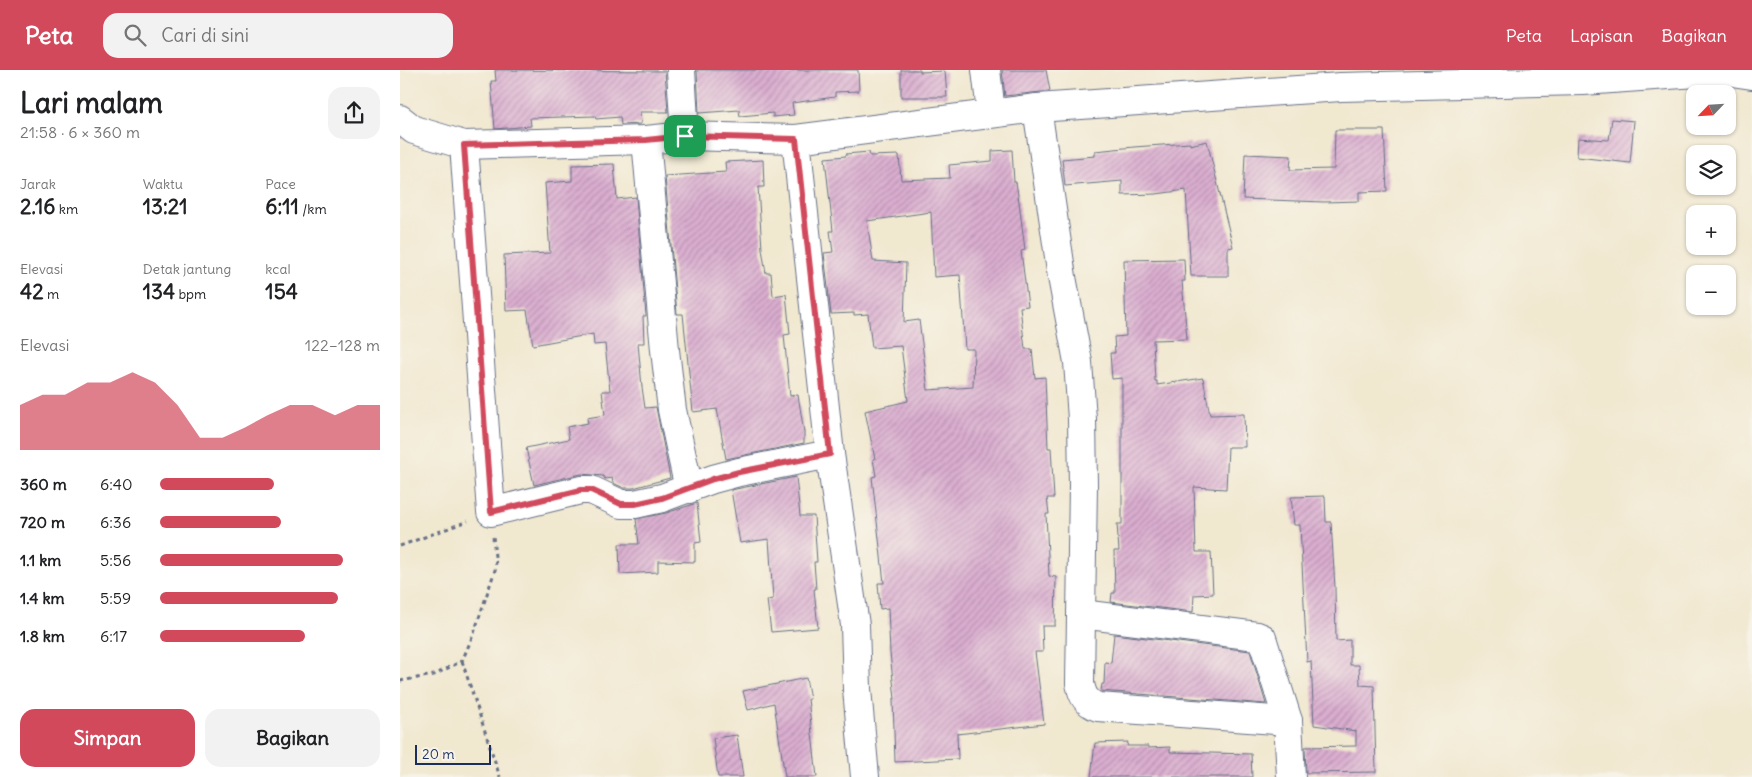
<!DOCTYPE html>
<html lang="id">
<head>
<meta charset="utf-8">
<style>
  :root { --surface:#fff; --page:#f2f2f2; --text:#202124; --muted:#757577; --accent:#d1495b }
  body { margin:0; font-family:Delius,sans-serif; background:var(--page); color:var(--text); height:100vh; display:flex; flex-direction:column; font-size:19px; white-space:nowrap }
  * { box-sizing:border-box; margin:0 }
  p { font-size:16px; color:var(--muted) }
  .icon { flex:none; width:28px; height:28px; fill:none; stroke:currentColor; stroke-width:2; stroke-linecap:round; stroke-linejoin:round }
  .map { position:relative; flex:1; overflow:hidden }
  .details { display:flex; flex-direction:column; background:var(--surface); width:400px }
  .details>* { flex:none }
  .needle { width:32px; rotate:245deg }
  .fabs { position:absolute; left:1286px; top:15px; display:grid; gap:10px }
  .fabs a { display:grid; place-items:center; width:50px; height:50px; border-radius:10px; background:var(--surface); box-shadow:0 1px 4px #0004; font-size:25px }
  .scale { position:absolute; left:15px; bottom:12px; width:76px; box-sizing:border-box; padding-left:5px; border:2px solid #1b2f5e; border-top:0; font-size:14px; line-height:18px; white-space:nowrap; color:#1b2f5e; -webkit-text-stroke:4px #f7f3e8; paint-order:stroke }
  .pin { position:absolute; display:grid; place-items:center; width:42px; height:42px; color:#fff; margin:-21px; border-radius:10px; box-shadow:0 2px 8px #0006 }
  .round { display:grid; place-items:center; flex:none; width:52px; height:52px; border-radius:15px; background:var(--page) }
  .summary { display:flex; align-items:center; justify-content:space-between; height:85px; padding:0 20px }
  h1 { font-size:28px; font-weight:800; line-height:38px }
  .stats { display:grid; grid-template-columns:repeat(3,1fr); gap:8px; height:85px; padding:5px 20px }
  .stats div { display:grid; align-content:center }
  .stats b { font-size:21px; font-weight:800 }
  .stats small { font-size:14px; font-weight:400 }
  .stats p { font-size:14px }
  .chart { height:140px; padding:10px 20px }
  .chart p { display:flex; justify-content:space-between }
  .chart svg { width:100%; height:90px; margin-top:5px; fill:var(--accent); opacity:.7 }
  .primary-button { display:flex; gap:10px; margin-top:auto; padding:10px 20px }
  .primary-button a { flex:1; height:58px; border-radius:15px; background:var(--accent); color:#fff; font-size:20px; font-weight:800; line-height:58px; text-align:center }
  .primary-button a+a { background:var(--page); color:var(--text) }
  ul { padding:0 20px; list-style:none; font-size:16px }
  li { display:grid; grid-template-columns:80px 60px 1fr; align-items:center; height:38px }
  li i { height:12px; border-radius:6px; background:var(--accent) }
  header { display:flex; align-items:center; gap:30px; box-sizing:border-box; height:70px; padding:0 25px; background:var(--accent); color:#fff }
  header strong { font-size:24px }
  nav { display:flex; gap:28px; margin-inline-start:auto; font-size:18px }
  .search { width:350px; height:45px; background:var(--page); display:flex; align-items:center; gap:12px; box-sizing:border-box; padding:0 18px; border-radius:15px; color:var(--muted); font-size:19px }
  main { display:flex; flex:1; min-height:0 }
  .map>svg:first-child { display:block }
  .building { fill:url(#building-hatch); fill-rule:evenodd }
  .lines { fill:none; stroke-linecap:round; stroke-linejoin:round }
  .minor-casing { stroke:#667086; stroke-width:30 }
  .path { stroke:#667086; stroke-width:3; stroke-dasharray:4 4; stroke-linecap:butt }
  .minor { stroke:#fff; stroke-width:28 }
  .route-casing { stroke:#fff; stroke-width:10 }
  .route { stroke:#d1495b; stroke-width:6 }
</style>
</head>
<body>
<header>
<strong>Peta</strong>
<div class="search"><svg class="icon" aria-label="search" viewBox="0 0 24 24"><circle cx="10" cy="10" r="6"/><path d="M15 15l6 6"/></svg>Cari di sini</div>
<nav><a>Peta</a><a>Lapisan</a><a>Bagikan</a></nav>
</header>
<main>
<section class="details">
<div class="summary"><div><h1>Lari malam</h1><p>21:58 · 6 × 360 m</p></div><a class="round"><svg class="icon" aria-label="share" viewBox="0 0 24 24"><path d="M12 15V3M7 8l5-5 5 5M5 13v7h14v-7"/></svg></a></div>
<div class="stats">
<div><p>Jarak</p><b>2.16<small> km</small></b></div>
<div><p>Waktu</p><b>13:21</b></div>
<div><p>Pace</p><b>6:11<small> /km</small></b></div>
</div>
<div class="stats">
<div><p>Elevasi</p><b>42<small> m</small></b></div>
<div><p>Detak jantung</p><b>134<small> bpm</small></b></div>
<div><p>kcal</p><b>154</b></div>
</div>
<div class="chart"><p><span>Elevasi</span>122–128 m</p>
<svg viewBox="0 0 160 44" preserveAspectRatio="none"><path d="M0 44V22L10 17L20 17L30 11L40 11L50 6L60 11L70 22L80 38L90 38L100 33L110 27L120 22L130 22L140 27L150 22L160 22V44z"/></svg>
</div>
<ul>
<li><b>360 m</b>6:40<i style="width:52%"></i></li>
<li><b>720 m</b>6:36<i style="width:55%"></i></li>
<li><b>1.1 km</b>5:56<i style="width:83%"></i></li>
<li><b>1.4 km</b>5:59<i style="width:81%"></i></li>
<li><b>1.8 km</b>6:17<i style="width:66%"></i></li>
</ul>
<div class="primary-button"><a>Simpan</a><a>Bagikan</a></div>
</section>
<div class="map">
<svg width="1352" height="707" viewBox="0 0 1352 707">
  <defs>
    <pattern id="building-hatch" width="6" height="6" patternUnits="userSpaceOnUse" patternTransform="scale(1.25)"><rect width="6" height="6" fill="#dbaed0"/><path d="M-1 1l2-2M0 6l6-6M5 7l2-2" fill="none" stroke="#b18eac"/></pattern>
  </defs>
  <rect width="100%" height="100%" fill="#f7f3e8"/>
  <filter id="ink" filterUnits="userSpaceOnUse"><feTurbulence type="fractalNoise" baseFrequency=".02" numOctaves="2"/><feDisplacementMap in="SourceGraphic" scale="10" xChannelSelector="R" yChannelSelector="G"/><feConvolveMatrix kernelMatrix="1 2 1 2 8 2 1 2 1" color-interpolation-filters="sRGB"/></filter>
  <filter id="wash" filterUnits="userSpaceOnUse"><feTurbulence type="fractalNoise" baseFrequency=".0096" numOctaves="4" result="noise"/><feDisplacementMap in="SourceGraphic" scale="20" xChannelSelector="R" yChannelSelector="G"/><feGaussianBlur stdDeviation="1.12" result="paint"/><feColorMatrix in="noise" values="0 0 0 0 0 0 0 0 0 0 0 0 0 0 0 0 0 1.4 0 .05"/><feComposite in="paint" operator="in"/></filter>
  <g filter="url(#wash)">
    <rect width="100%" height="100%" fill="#f1e8d0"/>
    <g id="blocks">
      <g class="building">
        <path d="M95,0L265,1L268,42H240L241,54L221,55L220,47L196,49L195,46L130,48L131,56L95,59L91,11H96Z"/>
        <path d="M297,0H458L459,21L435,22V27L392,33L394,45L373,47V43L340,46L339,40L299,43Z"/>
        <path d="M501,0H520V2L545,1L547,27H501Z"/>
        <path d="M602,0H646L650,21L605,26Z"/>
        <path d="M1212,49L1234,51L1230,93L1177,87L1178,68L1209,70Z"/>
        <path d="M935,60H984L987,121L959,122V131L924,132L843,129L845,84L891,86L890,100L934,99Z"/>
        <path d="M807,71L833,177L828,178V206H791L786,120L756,124L722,125V111L665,116L662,89L695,86V81L734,77L790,73V75Z"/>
        <path d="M612,80L614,112H616L619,132L625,180L621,181L628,236L620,237L625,279H632L635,308L645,307L648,378H651L654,428H647L649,444H646L649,506L656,507L655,556H642L643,582H635L644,654L557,664L558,689L495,692L493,629H495L490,583L488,538L480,539L478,513H484L472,407L476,406L473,389H475L465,341L508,331L501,276L472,278L468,244L454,245V243L431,244L424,183L433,182L430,161H433L425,88L446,86V84L469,82L470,86L499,85L501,110L550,108L549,95L592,91V81ZM531,142L534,207L560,205L565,279H574L573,317L528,320L519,250L504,252L506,193L473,191L467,151Z"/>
        <path d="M363,90L364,117H358L362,179L366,203H371L373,226L386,224L390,264L384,265L390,326L398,325L404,362V373L326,389L317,339L293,342L283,244H277L265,106L326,102L325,92Z"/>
        <path d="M214,94L217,129L236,127L246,246H243L244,273H238L242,317L245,338L256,337L270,408L233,418H224L213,413L212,408L205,409L203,406L181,404L134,415L126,378L169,369L167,357L188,353L187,348L205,345L202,321H210L205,274L194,275L193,264L133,275L127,240L106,241L104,185L150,183L145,113L172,111V95Z"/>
        <path d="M784,189L785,211H782L787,269L753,270L755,311H757V315L803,308L810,345L844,344L845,377H828L826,419L794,417L796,482H811L813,524L794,525L793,542L711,532L712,523H715L714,481H719L717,454H722V308L712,309L710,283H715L714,267L726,266L724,190Z"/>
        <path d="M396,407L400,446H414L417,492H414L416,519H414L418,558L371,562L367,530L373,529L369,469L340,473L331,420Z"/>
        <path d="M925,426L926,452H931L935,518L936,571L950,570V595H959L960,615L974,616L976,702L906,703L905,677L956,676V661L914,655L911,591L907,592L900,455H894L891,427Z"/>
        <path d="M297,433L301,472L295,473V492L258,491V502L220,504L219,474H239L236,449L266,443Z"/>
        <path d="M714,564L850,581L866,634L701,621L702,614H704L705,592L711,593Z"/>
        <path d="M406,608L410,629H408L417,707H385L374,633L348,640L343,621Z"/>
        <path d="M337,665L343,707H318L313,668Z"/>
        <path d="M728,672L727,676H748V678L770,677V682L851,684L852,707H691L695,673Z"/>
      </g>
    </g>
  </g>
  <g filter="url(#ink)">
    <use href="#blocks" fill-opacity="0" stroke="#667086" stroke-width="1"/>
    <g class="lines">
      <defs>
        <g id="minor">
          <path d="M281,0L285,66"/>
          <path d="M586,0L591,42"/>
          <path d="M637,38L662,207L678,292L682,349L683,415L680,613C682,625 686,633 698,637L888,651"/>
          <path d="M0,49L14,60L64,75L246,70L285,66L396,69L637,38L941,17L1183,11L1325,1L1352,5"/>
          <path d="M396,69L430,384L455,555L457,619L465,707"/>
          <path d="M246,70L265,280L272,340L289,419"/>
          <path d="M64,75L91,442L181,420H191L221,434H235L262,428L313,409L339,402L430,384"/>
          <path d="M681,544L857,566L862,568L888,651L891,707"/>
        </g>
      </defs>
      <use href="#minor" class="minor-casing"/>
      <g class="path">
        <path d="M0,476L68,451"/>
        <path d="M62,591L100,707"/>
        <path d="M0,611L34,605L62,591L74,563L96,497L93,466"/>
      </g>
      <use href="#minor" class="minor"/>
    </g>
  </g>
  <g class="lines" filter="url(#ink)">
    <defs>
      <path id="route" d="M285,66L396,69L430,384L339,402L313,409L262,428L235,434H221L191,420H181L91,442L64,75L246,70Z"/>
    </defs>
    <use href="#route" class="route-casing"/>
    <use href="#route" class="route"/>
  </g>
</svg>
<div class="fabs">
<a><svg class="needle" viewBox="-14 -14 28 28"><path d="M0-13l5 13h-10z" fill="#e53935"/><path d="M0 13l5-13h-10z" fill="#757577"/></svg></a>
<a><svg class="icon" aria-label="layers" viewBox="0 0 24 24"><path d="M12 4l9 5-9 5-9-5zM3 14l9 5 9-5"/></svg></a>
<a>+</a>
<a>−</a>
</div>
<div class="scale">20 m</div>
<div class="pin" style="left:285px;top:66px;background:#1e9e55"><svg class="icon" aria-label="arrive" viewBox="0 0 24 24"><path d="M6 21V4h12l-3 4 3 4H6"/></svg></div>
</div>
</main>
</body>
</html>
